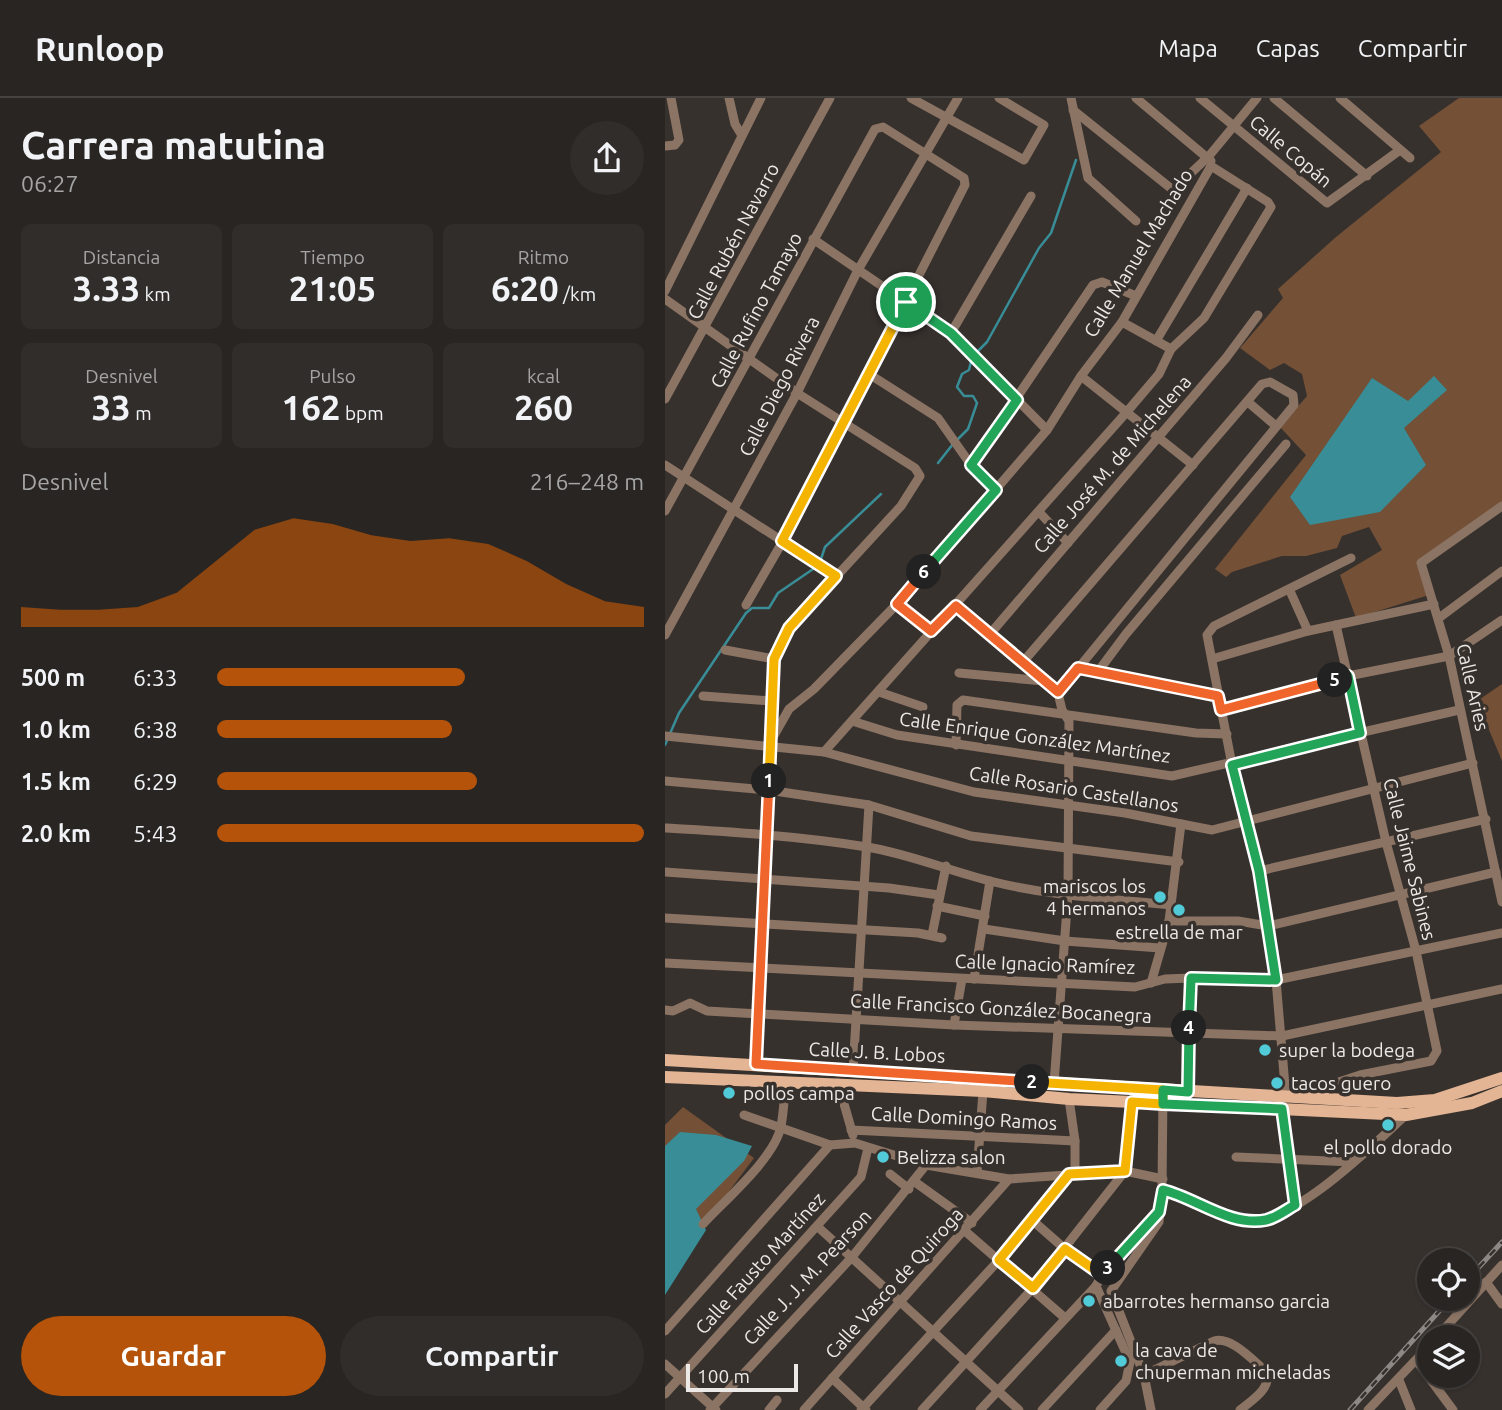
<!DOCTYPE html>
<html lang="es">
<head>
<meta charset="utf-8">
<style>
  :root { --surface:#292522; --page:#312d2a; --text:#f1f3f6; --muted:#a5a5a5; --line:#454240; --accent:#b45309 }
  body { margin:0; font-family:Ubuntu,sans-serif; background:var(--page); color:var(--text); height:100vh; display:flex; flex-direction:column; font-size:26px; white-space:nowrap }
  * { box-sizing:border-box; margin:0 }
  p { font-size:23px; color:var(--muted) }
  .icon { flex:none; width:38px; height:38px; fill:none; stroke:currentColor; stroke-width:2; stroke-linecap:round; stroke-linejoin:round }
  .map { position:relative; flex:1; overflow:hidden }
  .drawer { display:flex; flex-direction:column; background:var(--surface); width:665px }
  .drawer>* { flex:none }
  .tools { position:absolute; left:752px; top:1150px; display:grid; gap:14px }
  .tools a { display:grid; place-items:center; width:63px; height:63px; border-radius:50%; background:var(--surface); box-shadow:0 2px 5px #0004,0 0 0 2px var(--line); font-size:35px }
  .scale { position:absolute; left:21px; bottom:18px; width:112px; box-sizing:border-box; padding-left:7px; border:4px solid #ece9e6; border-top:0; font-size:19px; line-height:24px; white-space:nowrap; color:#ece9e6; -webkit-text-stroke:5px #37312e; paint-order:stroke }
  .pin { position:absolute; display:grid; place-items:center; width:60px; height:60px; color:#fff; margin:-30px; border:4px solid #fff; border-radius:50%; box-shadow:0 2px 7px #0007 }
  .km { position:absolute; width:35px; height:35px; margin:-18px; border-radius:50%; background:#222; color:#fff; font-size:19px; line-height:35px; text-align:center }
  .round { display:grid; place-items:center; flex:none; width:74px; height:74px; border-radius:37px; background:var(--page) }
  .head { display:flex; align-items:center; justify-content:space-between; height:119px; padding:0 21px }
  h1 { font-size:38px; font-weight:700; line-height:52px }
  .metrics { display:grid; grid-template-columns:repeat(3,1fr); gap:10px; height:119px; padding:7px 21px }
  .metrics div { display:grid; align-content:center; border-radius:10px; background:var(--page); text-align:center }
  .metrics b { font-size:35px; font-weight:700 }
  .metrics small { font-size:19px; font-weight:400 }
  .metrics p { font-size:19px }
  .chart { height:196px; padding:14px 21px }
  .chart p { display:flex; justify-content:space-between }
  .chart svg { width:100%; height:126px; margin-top:7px; fill:var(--accent); opacity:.7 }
  .button { display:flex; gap:14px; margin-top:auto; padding:14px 21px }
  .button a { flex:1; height:80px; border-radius:42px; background:var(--accent); color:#fff; font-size:28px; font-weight:700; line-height:80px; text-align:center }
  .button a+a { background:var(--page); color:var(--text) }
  ul { padding:0 21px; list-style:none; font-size:23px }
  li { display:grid; grid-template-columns:112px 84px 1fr; align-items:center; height:52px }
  li i { height:18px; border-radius:9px; background:var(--accent) }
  header { display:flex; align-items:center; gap:42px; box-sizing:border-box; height:98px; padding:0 35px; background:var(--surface); border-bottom:2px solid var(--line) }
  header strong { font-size:33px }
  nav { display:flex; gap:38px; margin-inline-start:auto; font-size:24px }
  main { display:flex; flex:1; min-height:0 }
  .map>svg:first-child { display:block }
  .green { fill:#735036 }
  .water { fill:#388d97 }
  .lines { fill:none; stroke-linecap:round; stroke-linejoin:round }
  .stream { stroke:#388d97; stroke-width:2.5 }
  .minor { stroke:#8b7464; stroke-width:9 }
  .major { stroke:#e3b594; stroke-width:12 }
  .rail-casing { stroke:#8d8885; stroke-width:5 }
  .rail { stroke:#37312e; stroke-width:2.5; stroke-dasharray:8; stroke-linecap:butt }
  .split-1-casing { stroke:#fff; stroke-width:14 }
  .split-2-casing { stroke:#fff; stroke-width:14 }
  .split-3-casing { stroke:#fff; stroke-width:14 }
  .split-4-casing { stroke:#fff; stroke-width:14 }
  .split-5-casing { stroke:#fff; stroke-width:14 }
  .split-6-casing { stroke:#fff; stroke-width:14 }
  .split-7-casing { stroke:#fff; stroke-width:14 }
  .split-1 { stroke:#f5b400; stroke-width:9 }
  .split-2 { stroke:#f0652b; stroke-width:9 }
  .split-3 { stroke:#f5b400; stroke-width:9 }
  .split-4 { stroke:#22a559; stroke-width:9 }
  .split-5 { stroke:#22a559; stroke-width:9 }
  .split-6 { stroke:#f0652b; stroke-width:9 }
  .split-7 { stroke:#22a559; stroke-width:9 }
  .poi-dot { fill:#52cbd9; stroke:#37312e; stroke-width:2.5 }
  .labels { text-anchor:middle; stroke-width:7; stroke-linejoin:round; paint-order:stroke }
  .street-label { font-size:19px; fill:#ece9e6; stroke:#37312e }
  .poi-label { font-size:19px; fill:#ece9e6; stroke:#37312e; text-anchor:start }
</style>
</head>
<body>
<header>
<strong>Runloop</strong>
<nav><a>Mapa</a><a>Capas</a><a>Compartir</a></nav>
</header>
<main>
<section class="drawer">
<div class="head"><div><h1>Carrera matutina</h1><p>06:27</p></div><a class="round"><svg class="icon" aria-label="share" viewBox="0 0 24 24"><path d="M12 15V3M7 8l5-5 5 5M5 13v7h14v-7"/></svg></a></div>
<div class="metrics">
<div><p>Distancia</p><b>3.33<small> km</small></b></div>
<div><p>Tiempo</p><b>21:05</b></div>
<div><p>Ritmo</p><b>6:20<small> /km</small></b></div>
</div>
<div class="metrics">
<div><p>Desnivel</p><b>33<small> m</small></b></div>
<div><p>Pulso</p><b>162<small> bpm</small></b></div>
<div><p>kcal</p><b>260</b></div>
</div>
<div class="chart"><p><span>Desnivel</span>216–248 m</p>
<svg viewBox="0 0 160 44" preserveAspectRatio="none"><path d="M0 44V37L10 38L20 38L30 37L40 32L50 21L60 10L70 6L80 8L90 12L100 14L110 13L120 15L130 21L140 29L150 35L160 37V44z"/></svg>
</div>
<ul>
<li><b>500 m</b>6:33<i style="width:58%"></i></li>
<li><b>1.0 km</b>6:38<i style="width:55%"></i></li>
<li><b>1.5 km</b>6:29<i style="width:61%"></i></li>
<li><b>2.0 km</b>5:43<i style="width:100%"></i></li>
</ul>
<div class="button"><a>Guardar</a><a>Compartir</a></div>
</section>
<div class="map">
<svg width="837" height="1312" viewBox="0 0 837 1312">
  <rect width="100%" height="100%" fill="#37312e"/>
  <g class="green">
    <path d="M794,0H837V408L755,467L764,497L691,520L675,477L717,452L704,429L677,438L672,450L641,458H617L567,474L561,479L550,471L641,357L615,329L642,298L637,276L619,265L605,272L575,250L618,200L613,191L671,139L776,54L754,28Z"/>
    <path d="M837,586V663L812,603Z"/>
    <path d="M18,1009L89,1060L47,1116L0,1191V1027Z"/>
  </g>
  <g class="water">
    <path d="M769,278L782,292L739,330L761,367L715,414L645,427L625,399L707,280L743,303Z"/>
    <path d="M15,1034L51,1037L87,1048L79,1063L31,1111L41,1132L0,1197V1048Z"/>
  </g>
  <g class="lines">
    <g class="stream">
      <path d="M293,341L303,331L312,305L308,298H299L292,289L297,276L304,272L307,259L322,244L374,150L386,135L411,62"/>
      <path d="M273,365L288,346"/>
      <path d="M0,647L14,615L81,515L87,510H104L113,495L154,467L160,449L216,396L160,449"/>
    </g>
    <g class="minor">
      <path d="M64,0L70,26L76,36"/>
      <path d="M246,0L359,62L379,27L334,0"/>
      <path d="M406,0L423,80L471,123"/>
      <path d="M471,0L546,63"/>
      <path d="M535,0L662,105L735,52"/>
      <path d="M609,0L702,78"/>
      <path d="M675,0L745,60"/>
      <path d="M408,12L508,92L544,58L592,0"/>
      <path d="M0,48L10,47L14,42L6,0"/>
      <path d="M148,141L286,235L382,332"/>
      <path d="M0,193L96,0"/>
      <path d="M0,201L132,295L250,370L255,378L236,408L124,530L109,561L91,966"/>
      <path d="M457,224L506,251"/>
      <path d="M286,235L366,98"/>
      <path d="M491,243L582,90"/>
      <path d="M204,276L273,320L306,367L331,392"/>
      <path d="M416,278L528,367"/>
      <path d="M0,301L165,0"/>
      <path d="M583,304L611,328"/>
      <path d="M0,367L171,478"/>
      <path d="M306,367L428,187L437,184L471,198"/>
      <path d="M837,408L756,465L784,558L837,804"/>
      <path d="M0,413L210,31L218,29L299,80L300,87L118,443L81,507"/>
      <path d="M374,414L403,445"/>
      <path d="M625,493L643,533"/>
      <path d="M232,506L266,533"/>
      <path d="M291,508L393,595"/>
      <path d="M774,520L837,473"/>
      <path d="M325,536L561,260L593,217"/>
      <path d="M0,537L132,295L193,172L293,0"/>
      <path d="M60,552L109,561"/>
      <path d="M547,561L643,533L769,506"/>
      <path d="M358,564L597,286L605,284L628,297L629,307L393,595L397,612L404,623L403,796L389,986"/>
      <path d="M413,571L553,598"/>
      <path d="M294,575L379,583"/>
      <path d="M432,575L461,536L621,346"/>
      <path d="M214,594L258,609"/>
      <path d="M38,598L106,603"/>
      <path d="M556,612L683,578L784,558L837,522"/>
      <path d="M187,623L232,637L507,678L794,612"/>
      <path d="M0,638L159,654L309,694L460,715L547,732L808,665"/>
      <path d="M107,641L124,611L149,591L232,506L382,332L416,278L457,224L546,68"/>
      <path d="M291,647L292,607L298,602L531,635L562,636"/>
      <path d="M159,654L460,316L494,276L506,251L539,220L606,109L603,104L546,68"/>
      <path d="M0,683L103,692L204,707L306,738L514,764"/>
      <path d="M0,730C67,734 135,738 202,749C245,756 284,773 325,783C384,798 446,801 506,807"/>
      <path d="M594,773L821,721"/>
      <path d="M0,774L224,790L274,797"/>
      <path d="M272,808L320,818"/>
      <path d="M0,820L253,835L277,840"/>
      <path d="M504,823H573L603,828L831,774"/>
      <path d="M319,831L400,843L495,850"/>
      <path d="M267,837L281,768"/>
      <path d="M0,865L470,889L500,881L526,880L611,882L837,835"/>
      <path d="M309,881L325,783"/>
      <path d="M486,885L504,823L516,726"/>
      <path d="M0,912L8,913L25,905L42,913L289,927L617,938L837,891"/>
      <path d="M289,927L297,881"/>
      <path d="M188,972L204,707"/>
      <path d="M173,985L188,1037"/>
      <path d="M523,994L526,880"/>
      <path d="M634,997L695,977L766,963L772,953L751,853L721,744L671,527"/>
      <path d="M621,1000L611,882L594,773L567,667L542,537L549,528L686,460"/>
      <path d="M404,1001L410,1043V1076"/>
      <path d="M617,1011L630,1107"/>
      <path d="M79,1017L165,1047L190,1045L261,1067L344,1081L460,1073L498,1081"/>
      <path d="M186,1032L410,1043"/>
      <path d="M571,1059L688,1064"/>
      <path d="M312,1075L318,993"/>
      <path d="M225,1076L244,1091"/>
      <path d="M250,1084L307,1125"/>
      <path d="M497,1092C526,1099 554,1120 583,1123C628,1127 708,1047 741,1017"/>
      <path d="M367,1122L400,1151L437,1177"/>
      <path d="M38,1126C60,1102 110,1060 116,1028C119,1013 119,998 121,984"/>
      <path d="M153,1129L354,1312"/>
      <path d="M300,1133L400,1220"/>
      <path d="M821,1184L837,1206"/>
      <path d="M0,1233L165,1047"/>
      <path d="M772,1239L837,1167"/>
      <path d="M751,1262L788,1312"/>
      <path d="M0,1266L51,1312"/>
      <path d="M479,1277L549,1243C567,1238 588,1263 602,1274C606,1291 587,1302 575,1312"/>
      <path d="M167,1280L201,1312"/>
      <path d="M734,1282L746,1312"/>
      <path d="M0,1296L196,1079L203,1050"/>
      <path d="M45,1312L187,1159L261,1067"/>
      <path d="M104,1312L112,1302"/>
      <path d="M139,1312L344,1081"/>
      <path d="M196,1312L334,1162L404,1076"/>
      <path d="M257,1312L368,1190L460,1073L467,1004"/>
      <path d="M315,1312L431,1188"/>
      <path d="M377,1312L451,1232"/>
      <path d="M435,1312L461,1283L465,1264L431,1188L437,1177L494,1114"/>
      <path d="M486,1312L479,1277L446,1193L494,1124L497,1092L498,992"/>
      <path d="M703,1312L765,1247"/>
    </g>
    <g class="major">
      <path d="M0,962L732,1005L770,1002L837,980"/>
      <path d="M0,979L318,993L404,1001L741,1017L807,1005L837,993"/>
    </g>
    <defs>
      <g id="rail">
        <path d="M803,1181L837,1144"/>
        <path d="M685,1312L786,1200"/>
      </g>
    </defs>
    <use href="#rail" class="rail-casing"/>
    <use href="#rail" class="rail"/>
  </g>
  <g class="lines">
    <defs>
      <path id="split-1" d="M104,683L109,561L124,530L171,478L117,443L241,204"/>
      <path id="split-2" d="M104,683L91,966L367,984"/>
      <path id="split-3" d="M367,984L498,992V1006L467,1004L460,1073L404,1076L334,1162L368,1190L400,1151L437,1177L443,1170"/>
      <path id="split-4" d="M443,1170L494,1114L498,1092C531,1100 565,1129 601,1122C611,1120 621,1112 630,1107L617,1011L498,1006V992L523,994L524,930"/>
      <path id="split-5" d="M524,930L526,880L611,882L594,773L567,667L695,635L683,578L670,582"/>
      <path id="split-6" d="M259,474L232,506L266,533L291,508L393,594L413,570L553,598L556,612L670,582"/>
      <path id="split-7" d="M241,204L286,235L352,302L306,367L331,392L259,474"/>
    </defs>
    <use href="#split-1" class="split-1-casing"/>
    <use href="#split-2" class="split-2-casing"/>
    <use href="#split-3" class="split-3-casing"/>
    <use href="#split-4" class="split-4-casing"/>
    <use href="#split-5" class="split-5-casing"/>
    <use href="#split-6" class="split-6-casing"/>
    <use href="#split-7" class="split-7-casing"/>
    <use href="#split-1" class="split-1"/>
    <use href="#split-2" class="split-2"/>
    <use href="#split-3" class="split-3"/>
    <use href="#split-4" class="split-4"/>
    <use href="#split-5" class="split-5"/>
    <use href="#split-6" class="split-6"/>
    <use href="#split-7" class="split-7"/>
  </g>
  <g class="poi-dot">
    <circle cx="495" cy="799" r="7"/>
    <circle cx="514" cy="812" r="7"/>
    <circle cx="600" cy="952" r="7"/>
    <circle cx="612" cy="985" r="7"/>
    <circle cx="64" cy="995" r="7"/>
    <circle cx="723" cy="1027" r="7"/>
    <circle cx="218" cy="1059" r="7"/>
    <circle cx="424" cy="1203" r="7"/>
    <circle cx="456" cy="1263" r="7"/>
  </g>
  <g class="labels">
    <g class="street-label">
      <text transform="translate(626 53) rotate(40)" y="7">Calle Copán</text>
      <text transform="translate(68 143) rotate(-62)" y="7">Calle Rubén Navarro</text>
      <text transform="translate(473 155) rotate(-59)" y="7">Calle Manuel Machado</text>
      <text transform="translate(91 212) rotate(-62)" y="7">Calle Rufino Tamayo</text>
      <text transform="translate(114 288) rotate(-63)" y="7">Calle Diego Rivera</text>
      <text transform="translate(447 366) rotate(-49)" y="7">Calle José M. de Michelena</text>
      <text transform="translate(808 589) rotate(77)" y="7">Calle Aries</text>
      <text transform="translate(370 639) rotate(8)" y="7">Calle Enrique González Martínez</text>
      <text transform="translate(409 691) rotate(9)" y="7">Calle Rosario Castellanos</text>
      <text transform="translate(745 761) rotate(76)" y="7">Calle Jaime Sabines</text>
      <text transform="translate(380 866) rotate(2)" y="7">Calle Ignacio Ramírez</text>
      <text transform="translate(336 910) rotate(3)" y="7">Calle Francisco González Bocanegra</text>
      <text transform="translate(212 954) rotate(3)" y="7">Calle J. B. Lobos</text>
      <text transform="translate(299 1020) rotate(3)" y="7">Calle Domingo Ramos</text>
      <text transform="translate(95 1165) rotate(-48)" y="7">Calle Fausto Martínez</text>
      <text transform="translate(142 1179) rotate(-47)" y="7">Calle J. J. M. Pearson</text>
      <text transform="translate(229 1185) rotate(-48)" y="7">Calle Vasco de Quiroga</text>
    </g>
    <g class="poi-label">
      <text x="481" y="795" text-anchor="end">mariscos los<tspan x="481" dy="22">4 hermanos</tspan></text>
      <text x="514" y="841" text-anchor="middle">estrella de mar</text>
      <text x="614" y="959">super la bodega</text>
      <text x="626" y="992">tacos guero</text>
      <text x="78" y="1002">pollos campa</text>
      <text x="723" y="1056" text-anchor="middle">el pollo dorado</text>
      <text x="232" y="1066">Belizza salon</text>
      <text x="438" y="1210">abarrotes hermanso garcia</text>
      <text x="470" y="1259">la cava de<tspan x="470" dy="22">chuperman micheladas</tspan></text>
    </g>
  </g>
</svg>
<div class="tools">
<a><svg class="icon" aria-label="locate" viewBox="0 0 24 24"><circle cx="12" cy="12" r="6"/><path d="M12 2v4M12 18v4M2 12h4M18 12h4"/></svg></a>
<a><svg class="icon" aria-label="layers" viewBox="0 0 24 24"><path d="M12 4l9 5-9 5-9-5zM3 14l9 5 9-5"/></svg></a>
</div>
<div class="scale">100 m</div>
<div class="pin" style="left:241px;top:204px;background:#1e9e55"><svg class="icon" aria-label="arrive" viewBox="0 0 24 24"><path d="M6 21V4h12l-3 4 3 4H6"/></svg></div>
<b class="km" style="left:104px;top:683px">1</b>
<b class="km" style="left:367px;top:984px">2</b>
<b class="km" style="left:443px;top:1170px">3</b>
<b class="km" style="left:524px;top:930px">4</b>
<b class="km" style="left:670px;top:582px">5</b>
<b class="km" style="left:259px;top:474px">6</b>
</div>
</main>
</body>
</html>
